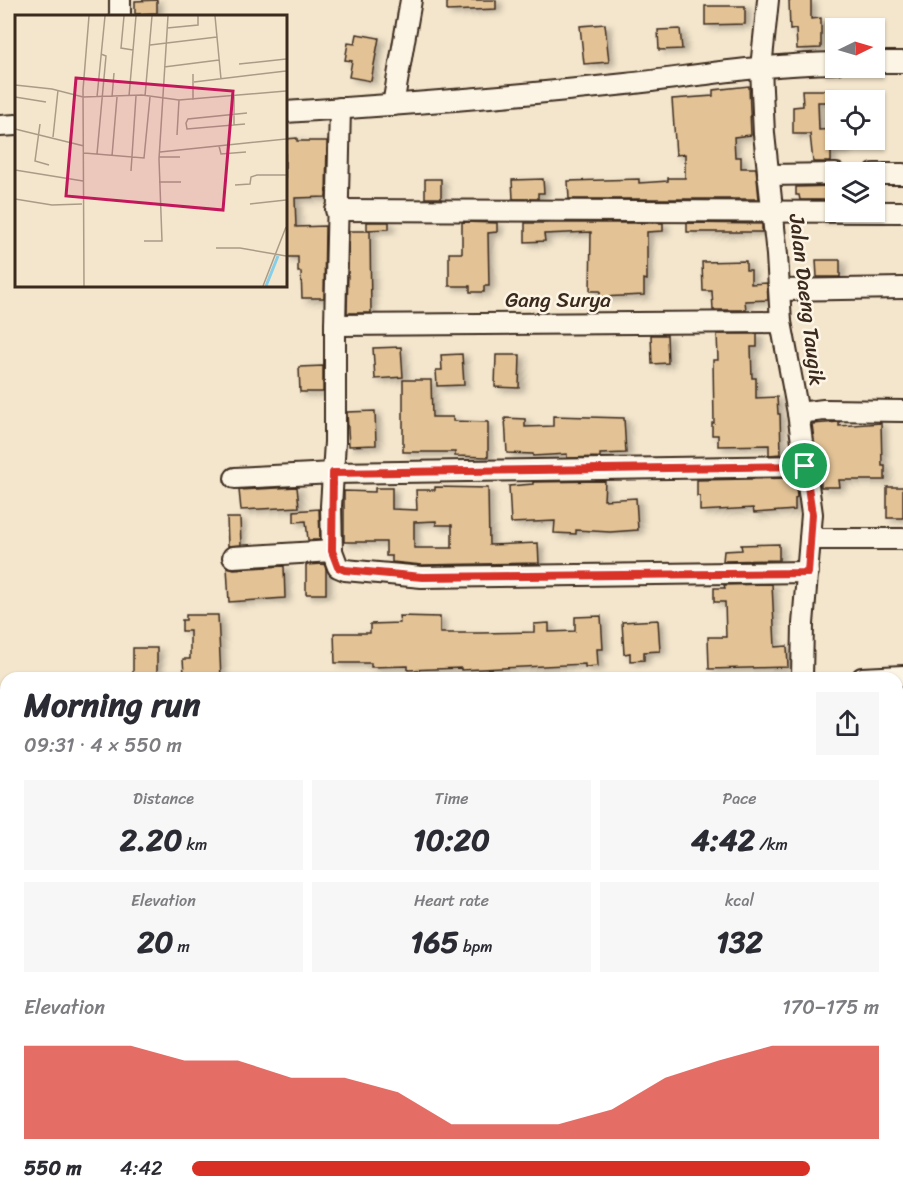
<!DOCTYPE html>
<html lang="en">
<head>
<meta charset="utf-8">
<style>
  :root { --surface:#fff; --page:#f7f7f7; --text:#2b2b33; --muted:#7c7c81; --accent:#d93025 }
  body { margin:0; font-family:Sriracha,sans-serif; background:var(--page); color:var(--text); height:100vh; display:flex; flex-direction:column; font-size:22px; white-space:nowrap }
  * { box-sizing:border-box; margin:0 }
  p { font-size:20px; color:var(--muted) }
  .icon { flex:none; width:33px; height:33px; fill:none; stroke:currentColor; stroke-width:2; stroke-linecap:round; stroke-linejoin:round }
  .map { position:relative; flex:1; overflow:hidden }
  .details { position:absolute; left:0px; top:672px; width:903px; height:531px; display:flex; flex-direction:column; background:var(--surface); border-radius:18px 18px 0 0; box-shadow:0 2px 4px #0004 }
  .details>* { flex:none }
  .needle { width:39px; rotate:85deg }
  .buttons { position:absolute; left:825px; top:18px; display:grid; gap:12px }
  .buttons a { display:grid; place-items:center; width:60px; height:60px; border-radius:0px; background:var(--surface); box-shadow:0 2px 4px #0004; font-size:30px }
  .pin { position:absolute; display:grid; place-items:center; width:51px; height:51px; color:#fff; margin:-26px; border:3px solid #fff; border-radius:50%; box-shadow:0 2px 6px #0007 }
  .round { display:grid; place-items:center; flex:none; width:63px; height:63px; border-radius:0px; background:var(--page) }
  .headline { display:flex; align-items:center; justify-content:space-between; height:102px; padding:0 24px }
  h1 { font-size:33px; font-weight:700; line-height:45px }
  .stats { display:grid; grid-template-columns:repeat(3,1fr); gap:9px; height:102px; padding:6px 24px }
  .stats div { display:grid; align-content:center; border-radius:0px; background:var(--page); text-align:center }
  .stats b { font-size:30px; font-weight:700 }
  .stats small { font-size:16px; font-weight:400 }
  .stats p { font-size:16px }
  .chart { height:168px; padding:12px 24px }
  .chart p { display:flex; justify-content:space-between }
  .chart svg { width:100%; height:108px; margin-top:6px; fill:var(--accent); opacity:.7 }
  ul { padding:0 24px; list-style:none; font-size:20px }
  li { display:grid; grid-template-columns:96px 72px 1fr; align-items:center; height:45px }
  li i { height:15px; border-radius:8px; background:var(--accent) }
  .map>svg:first-child { display:block }
  .building { fill:#e3c396; stroke:#3b2a1e; stroke-width:1.5; fill-rule:evenodd; filter:url(#shadow) }
  .lines { fill:none; stroke-linecap:round; stroke-linejoin:round }
  .minor-casing { stroke:#3b2a1e; stroke-width:24 }
  .minor { stroke:#fcf5e5; stroke-width:20 }
  .route-casing { stroke:#fff; stroke-width:12 }
  .route { stroke:#d93025; stroke-width:8 }
  .labels { text-anchor:middle; stroke-width:5; stroke-linejoin:round; paint-order:stroke }
  .street-label { font-size:21px; fill:#3b2a1e; stroke:#fcf5e5 }
  .inset-river { fill:none; stroke:#87cfe8; stroke-width:3 }
  .inset-road { fill:none; stroke:#aa9b87; stroke-width:1.5 }
  .view { fill:#c2185b; fill-opacity:0.15; stroke:#c2185b; stroke-width:3 }
  .inset-edge { fill:none; stroke:#3b2a1e; stroke-width:3 }
</style>
</head>
<body>
<div class="map">
<svg width="903" height="1203" viewBox="0 0 903 1203">
  <defs>
    <filter id="shadow"><feDropShadow dx="5" dy="3" stdDeviation="3" flood-color="#0004"/></filter>
  </defs>
  <rect width="100%" height="100%" fill="#f4e6cd"/>
  <filter id="ink" filterUnits="userSpaceOnUse"><feTurbulence type="fractalNoise" baseFrequency=".0167" numOctaves="2"/><feDisplacementMap in="SourceGraphic" scale="12" xChannelSelector="R" yChannelSelector="G"/><feConvolveMatrix kernelMatrix="1 2 1 2 8 2 1 2 1" color-interpolation-filters="sRGB"/></filter>
  <g filter="url(#ink)">
    <g class="building">
      <path d="M157,0V13L135,14V1Z"/>
      <path d="M447,0H496V9L447,11Z"/>
      <path d="M789,0H811V19L821,18V48L797,49L796,29L790,30Z"/>
      <path d="M705,6H745V24L705,25Z"/>
      <path d="M605,24L609,62L584,64L580,26Z"/>
      <path d="M680,29L682,49L659,50L658,30Z"/>
      <path d="M357,34L379,38L371,81L349,77L352,61L345,60L348,43L355,44Z"/>
      <path d="M749,86L751,135L734,137L735,157H741V168H756L759,199H569L568,181L639,179V183L668,181V178H685V154L676,155L672,99L713,96V90Z"/>
      <path d="M802,90H834V102H818L819,130L836,129V140H844L845,150L831,151V162H813L810,134H793V107L803,106Z"/>
      <path d="M297,138V141H327L326,197L295,198L296,227L325,226L324,298H302L301,272H298V257H285V139Z"/>
      <rect x="425" y="179" width="16" height="19"/>
      <path d="M543,179L544,193H538V199H513L512,180Z"/>
      <path d="M836,186V200H800L799,195H796V187Z"/>
      <path d="M367,222H389V229L367,230Z"/>
      <path d="M462,222L497,223V232L488,233L489,286H484V292H470V286H449V253H462Z"/>
      <path d="M525,223H663V231L647,232V280L644,279V295L600,297V291H590L591,232L544,234L545,241L525,242Z"/>
      <path d="M687,223L762,224V232H687Z"/>
      <path d="M349,231H370L371,313H347Z"/>
      <path d="M816,260H840V277H817Z"/>
      <path d="M746,261V270H751V284L767,283L768,300L745,301L746,310H713L712,291H703L702,262Z"/>
      <path d="M717,334H757V347H751L752,378H756V398L777,397L778,414H780L781,454L769,455V445L718,446V435H712V423H714L713,360H718Z"/>
      <path d="M651,335H667L668,363L652,364Z"/>
      <path d="M401,347L403,377L375,379L373,348Z"/>
      <path d="M462,354L464,385L437,386L436,370H442L441,355Z"/>
      <path d="M496,355H520L519,388L495,387Z"/>
      <path d="M323,366V392H300L299,367Z"/>
      <path d="M403,380H431L432,417H453V421L488,422V457L455,456V452H403Z"/>
      <path d="M375,411L376,445L349,446L347,412Z"/>
      <path d="M553,416L624,418L626,453L600,454V457L567,458V454L533,456V454L507,453L505,418L525,419V427L553,426Z"/>
      <path d="M839,422V426L881,423L882,466H885V480H839L840,487H821L820,461L817,462L812,424Z"/>
      <path d="M795,478L797,497L795,498V510L754,513L753,508L700,511V496H697V480Z"/>
      <path d="M605,481L604,500L636,498L638,530L610,532L576,530V534L554,533L555,521L511,523L509,486L533,484V482Z"/>
      <path d="M297,487L299,507L241,510L239,490Z"/>
      <path d="M435,487L488,488L489,545L538,543L539,563L422,565L392,562V556H386V542H344V491L375,492V488H392V509L417,510L416,490H435ZM436,521V525H452V548H414V522Z"/>
      <rect x="887" y="487" width="16" height="31"/>
      <path d="M319,509L320,540H308L306,521L294,522V511Z"/>
      <path d="M227,518H240L241,545L228,546Z"/>
      <path d="M779,544V560L723,561L724,551L742,550L741,545Z"/>
      <path d="M324,564L326,569V594H306V565Z"/>
      <path d="M284,566L285,598L229,602L227,567L234,569Z"/>
      <path d="M772,584L775,647L787,646L788,667L709,669L708,637H726L725,602H714V588H725L724,585Z"/>
      <path d="M186,615H218L221,678H191V674H184L183,659H190V631H182V620H186Z"/>
      <path d="M399,616L440,617V633H480L534,632V624L549,623V632L575,631V617L601,616L603,649H597L598,666L585,667V664L481,669L461,670V668L408,670V666L371,667V663H335L334,633H370V624L400,623Z"/>
      <path d="M658,620L660,651L644,652V660L630,661V653L624,654L622,622Z"/>
      <rect x="133" y="648" width="24" height="30"/>
    </g>
    <g class="lines">
      <defs>
        <g id="minor">
          <path d="M120,0V16"/>
          <path d="M768,0L761,68L764,134L777,255L781,322L798,413L812,514L803,624L802,678"/>
          <path d="M874,62H903"/>
          <path d="M393,105L411,0"/>
          <path d="M340,108L335,325V442L331,506L332,551L338,567L345,570L422,577L808,572"/>
          <path d="M285,112C399,105 513,96 626,84C696,76 766,64 836,63"/>
          <path d="M0,126L16,125"/>
          <path d="M874,174H903"/>
          <path d="M768,175L836,174"/>
          <path d="M336,210L903,212"/>
          <path d="M780,290L903,288"/>
          <path d="M335,325L781,322"/>
          <path d="M798,413L824,410L903,411"/>
          <path d="M235,478L333,473L805,466"/>
          <path d="M810,539H903"/>
          <path d="M233,557L332,551"/>
          <path d="M862,678L903,676"/>
          <path d="M0,724L6,723"/>
          <path d="M897,900H903"/>
          <path d="M427,1197L428,1203"/>
          <path d="M497,1197L498,1203"/>
          <path d="M646,1197L647,1203"/>
          <path d="M721,1197L722,1203"/>
          <path d="M868,1197L869,1203"/>
        </g>
      </defs>
      <use href="#minor" class="minor-casing"/>
      <use href="#minor" class="minor"/>
    </g>
  </g>
  <g class="lines" filter="url(#ink)">
    <defs>
      <path id="route" d="M805,466L812,514L808,573L422,577L345,570L338,567L332,551L333,473Z"/>
    </defs>
    <use href="#route" class="route-casing"/>
    <use href="#route" class="route"/>
  </g>
  <g class="labels">
    <g class="street-label">
      <text x="558" y="307">Gang Surya</text>
      <text transform="translate(807 300) rotate(83)" y="7">Jalan Daeng Taugik</text>
    </g>
  </g>
  <g transform="translate(15 15)">
    <rect width="272" height="272" fill="#f4e6cd"/>
    <path class="inset-river" d="M251,271L263,241"/>
    <path class="inset-road" d="M109,1L106,33L118,35M200,1L206,64M152,13L183,10V1M135,30L202,22M224,49L271,44M149,52L204,45M179,67L271,56M0,70L37,74L68,82L127,80L164,85L271,76M114,81L121,1M130,81L137,1M219,81V110M0,82L31,87M82,82L90,1M97,82L99,58M178,85V59M25,109L20,146L34,150M230,109L172,114L171,108L173,104L232,98M0,114L69,131M162,120L164,85M38,122L43,75M204,131L206,139L231,137M145,137L271,124M69,138L129,143L135,82M82,139L91,41L86,39M97,141L102,82M144,142H165M0,155L68,166M116,156L121,81M144,167H166M220,170L235,169L236,162L242,160H271M0,184L37,190L67,189M235,189L271,185M129,226H147L144,144L153,1M201,233H225L271,241M69,271L68,75L74,1M248,271L271,212"/>
    <path class="view" d="M61,63L218,76L208,195L51,181Z"/>
    <rect width="272" height="272" class="inset-edge"/>
  </g>
</svg>
<div class="buttons">
<a><svg class="needle" viewBox="-14 -14 28 28"><path d="M0-13l5 13h-10z" fill="#e53935"/><path d="M0 13l5-13h-10z" fill="#7c7c81"/></svg></a>
<a><svg class="icon" aria-label="locate" viewBox="0 0 24 24"><circle cx="12" cy="12" r="6"/><path d="M12 2v4M12 18v4M2 12h4M18 12h4"/></svg></a>
<a><svg class="icon" aria-label="layers" viewBox="0 0 24 24"><path d="M12 4l9 5-9 5-9-5zM3 14l9 5 9-5"/></svg></a>
</div>
<div class="pin" style="left:805px;top:466px;background:#1e9e55"><svg class="icon" aria-label="arrive" viewBox="0 0 24 24"><path d="M6 21V4h12l-3 4 3 4H6"/></svg></div>
<section class="details">
<div class="headline"><div><h1>Morning run</h1><p>09:31 · 4 × 550 m</p></div><a class="round"><svg class="icon" aria-label="share" viewBox="0 0 24 24"><path d="M12 15V3M7 8l5-5 5 5M5 13v7h14v-7"/></svg></a></div>
<div class="stats">
<div><p>Distance</p><b>2.20<small> km</small></b></div>
<div><p>Time</p><b>10:20</b></div>
<div><p>Pace</p><b>4:42<small> /km</small></b></div>
</div>
<div class="stats">
<div><p>Elevation</p><b>20<small> m</small></b></div>
<div><p>Heart rate</p><b>165<small> bpm</small></b></div>
<div><p>kcal</p><b>132</b></div>
</div>
<div class="chart"><p><span>Elevation</span>170–175 m</p>
<svg viewBox="0 0 160 44" preserveAspectRatio="none"><path d="M0 44V6L10 6L20 6L30 12L40 12L50 19L60 19L70 25L80 38L90 38L100 38L110 32L120 19L130 12L140 6L150 6L160 6V44z"/></svg>
</div>
<ul>
<li><b>550 m</b>4:42<i style="width:90%"></i></li>
</ul>
</section>
</div>
</body>
</html>
